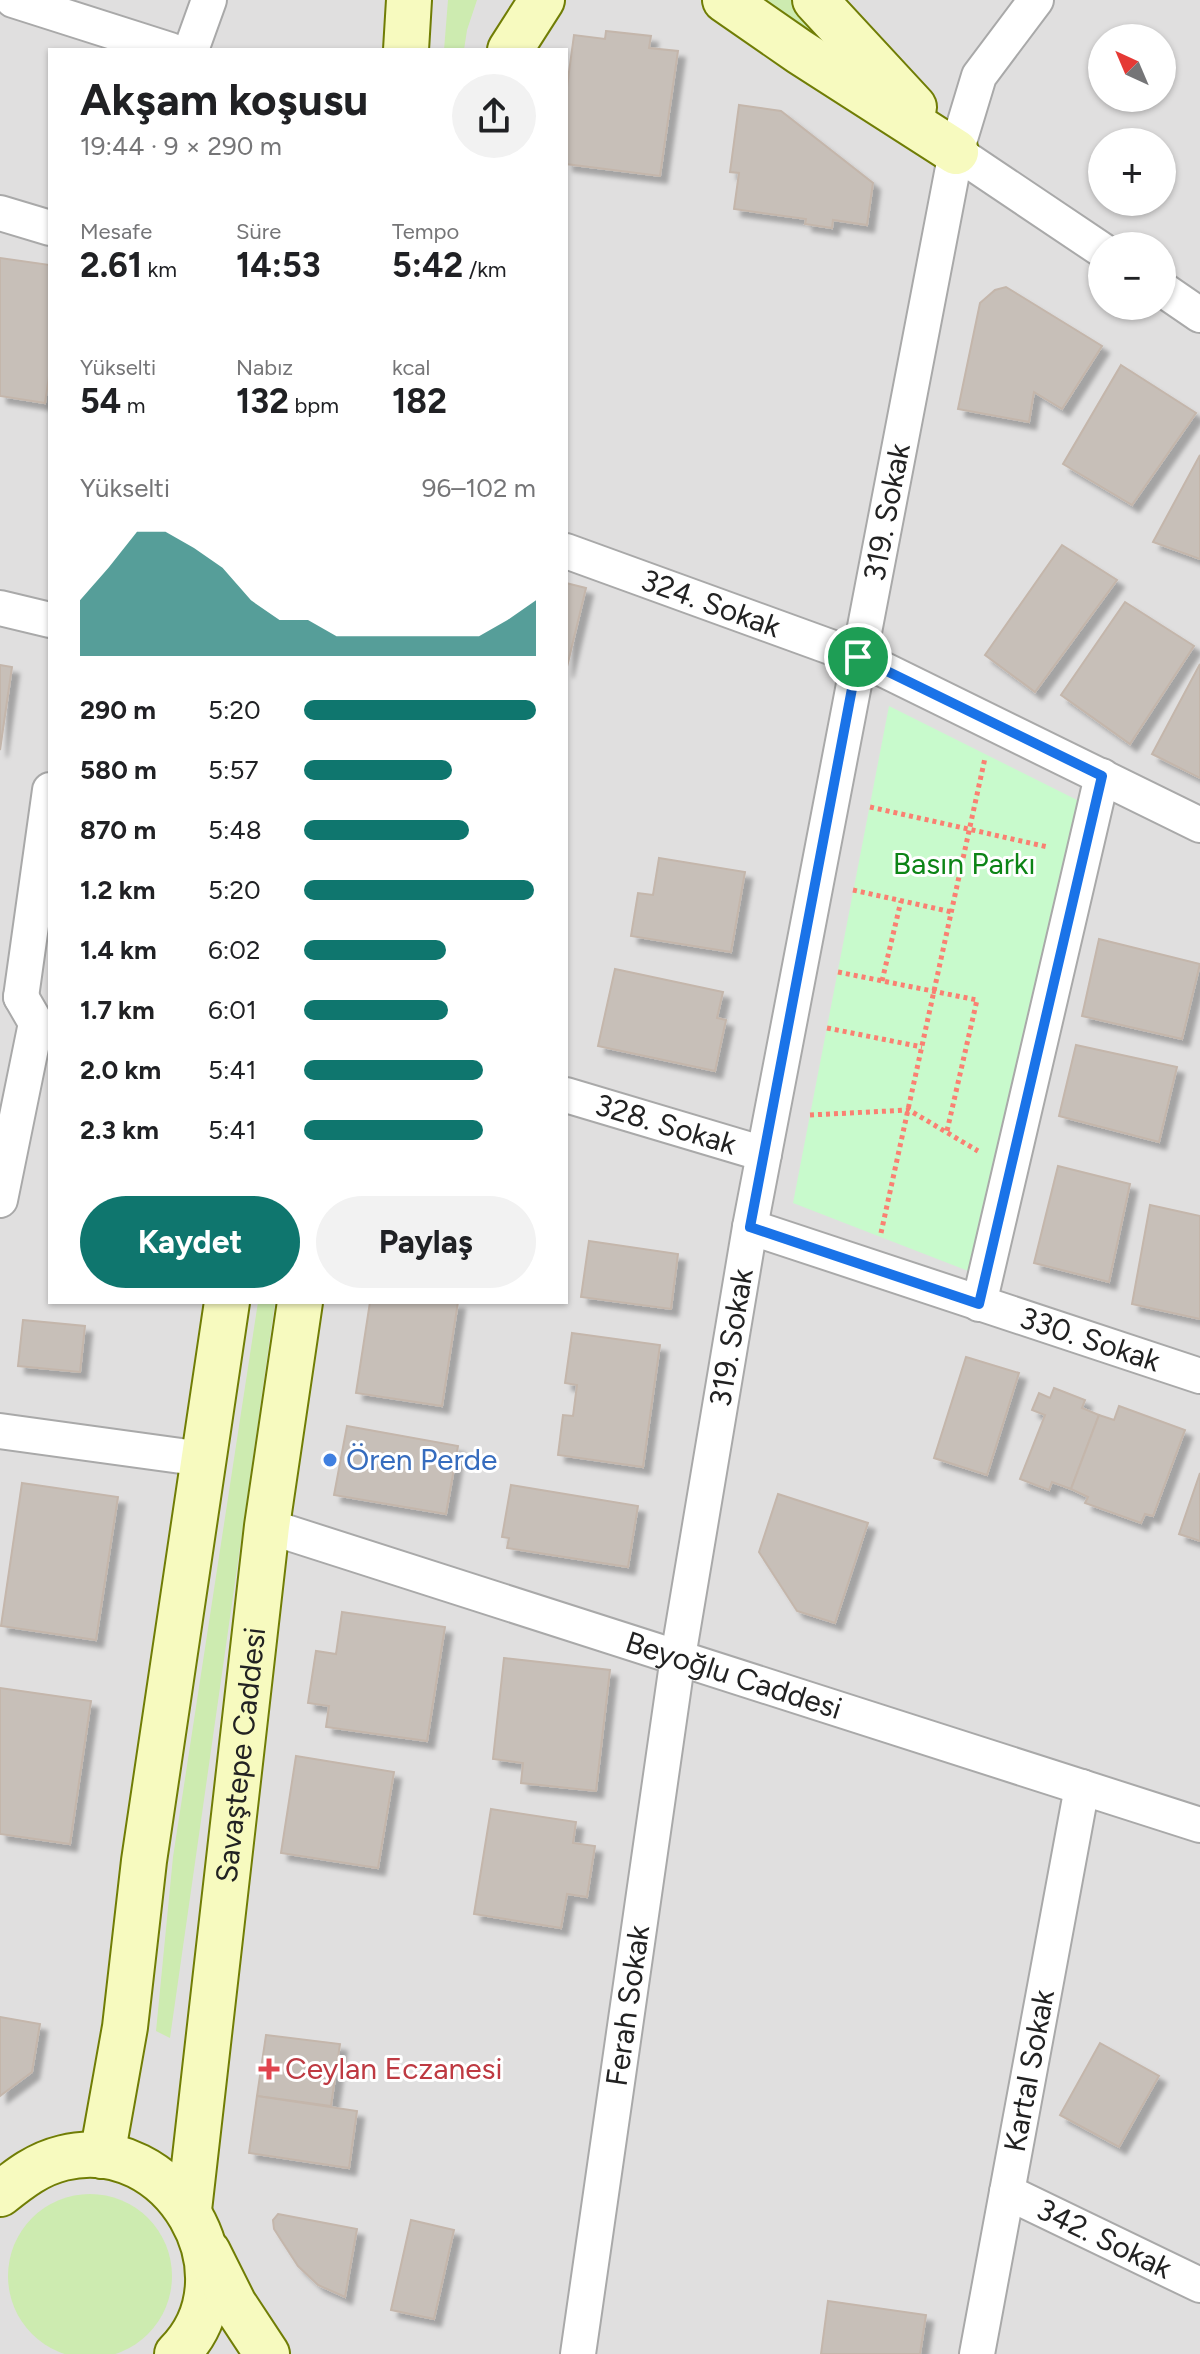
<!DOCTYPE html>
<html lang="tr">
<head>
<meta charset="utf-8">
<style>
  :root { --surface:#fff; --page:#f2f2f2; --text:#202124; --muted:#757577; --accent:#0f766e }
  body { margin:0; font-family:Figtree,sans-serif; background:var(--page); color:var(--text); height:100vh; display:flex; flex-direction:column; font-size:30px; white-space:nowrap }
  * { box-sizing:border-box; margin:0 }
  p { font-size:26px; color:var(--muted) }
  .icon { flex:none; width:44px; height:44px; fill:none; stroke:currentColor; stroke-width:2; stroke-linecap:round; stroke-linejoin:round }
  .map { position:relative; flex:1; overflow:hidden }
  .drawer { position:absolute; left:48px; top:48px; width:520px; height:1256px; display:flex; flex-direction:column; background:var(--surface); border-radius:0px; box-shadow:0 2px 6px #0004 }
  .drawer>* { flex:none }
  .needle { width:52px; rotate:316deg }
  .fabs { position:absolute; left:1088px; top:24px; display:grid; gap:16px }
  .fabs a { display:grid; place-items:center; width:88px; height:88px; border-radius:50%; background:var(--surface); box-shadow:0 2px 6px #0004; font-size:40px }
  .pin { position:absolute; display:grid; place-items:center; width:68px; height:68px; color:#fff; margin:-34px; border:4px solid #fff; border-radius:50%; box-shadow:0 2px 8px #0007 }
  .round { display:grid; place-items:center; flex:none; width:84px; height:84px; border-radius:42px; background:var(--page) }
  .summary { display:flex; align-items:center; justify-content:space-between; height:136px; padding:0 32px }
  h1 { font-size:44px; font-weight:700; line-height:60px }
  .figures { display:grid; grid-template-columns:repeat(3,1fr); gap:12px; height:136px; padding:8px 32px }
  .figures div { display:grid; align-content:center }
  .figures b { font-size:34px; font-weight:700 }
  .figures small { font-size:22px; font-weight:400 }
  .figures p { font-size:22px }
  .chart { height:224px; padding:16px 32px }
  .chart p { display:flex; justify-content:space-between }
  .chart svg { width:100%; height:144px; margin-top:8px; fill:var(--accent); opacity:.7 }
  .action { display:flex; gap:16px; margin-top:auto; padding:16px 32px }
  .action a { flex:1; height:92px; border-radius:48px; background:var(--accent); color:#fff; font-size:32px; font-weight:700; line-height:92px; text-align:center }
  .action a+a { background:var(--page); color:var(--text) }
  ul { padding:0 32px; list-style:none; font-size:26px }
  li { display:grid; grid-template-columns:128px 96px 1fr; align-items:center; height:60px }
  li i { height:20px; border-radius:10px; background:var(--accent) }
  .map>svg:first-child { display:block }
  .residential { fill:#e0dfdf; fill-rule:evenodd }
  .grass { fill:#cdebb0 }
  .park { fill:#c8facc }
  .building { fill:#c7bfb8; stroke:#c4b6ab; stroke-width:2; filter:url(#shadow) }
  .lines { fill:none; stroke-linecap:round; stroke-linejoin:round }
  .street-casing { stroke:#a9a9a9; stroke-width:38 }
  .secondary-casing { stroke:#707d05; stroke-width:48 }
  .path { stroke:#fa8072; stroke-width:5; stroke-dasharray:4 4; stroke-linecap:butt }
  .street { stroke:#fff; stroke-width:34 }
  .secondary { stroke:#f7fabf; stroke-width:44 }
  .route-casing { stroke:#fff; stroke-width:16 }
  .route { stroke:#1a73e8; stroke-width:10 }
  .shop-dot { fill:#3f7fe0; stroke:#fff; stroke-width:3 }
  .health-dot { fill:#e0444e; stroke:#fff; stroke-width:3 }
  .labels { text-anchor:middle; stroke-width:6; stroke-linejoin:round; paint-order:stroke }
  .street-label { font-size:30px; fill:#222; stroke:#fff }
  .park-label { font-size:30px; fill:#0c8416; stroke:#fff }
  .shop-label { font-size:30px; fill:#366cbe; stroke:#fff; text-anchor:start }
  .health-label { font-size:30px; fill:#be3a42; stroke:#fff; text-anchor:start }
</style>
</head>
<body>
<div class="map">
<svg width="1200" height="2354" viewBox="0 0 1200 2354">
  <defs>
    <filter id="shadow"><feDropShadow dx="7" dy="7" stdDeviation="2" flood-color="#0004"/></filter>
  </defs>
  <rect width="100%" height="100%" fill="#f2efe9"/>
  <path class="residential" d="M0,0H1200V2354H0ZM1102,38H1162V98H1102ZM50,50H566V1302H50ZM1102,142H1162V202H1102ZM1102,246H1162V306H1102Z"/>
  <g class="grass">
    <path d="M448,0H477L467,30L464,50H444Z"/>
    <path d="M765,0H794L841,58Z"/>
    <path d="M258,1302H275L170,2038L156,2031L173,1857Z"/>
    <circle cx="90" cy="2276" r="82"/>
  </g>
  <path class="park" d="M889,706L1083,803L976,1274L793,1203Z"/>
  <g class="building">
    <path d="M606,31L651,36L649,48L678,51L660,176L566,164V94L574,35L605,39Z"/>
    <path d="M739,105L781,111L873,183L867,225L833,220L832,228L805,224L806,219L734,209L739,173L730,172Z"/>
    <path d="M0,258L50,265V370L45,403L0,396Z"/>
    <path d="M1006,287L1102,346L1062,409L1034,392L1029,422L958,409L980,303L995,290Z"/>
    <path d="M1121,365L1196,413L1132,505L1063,464Z"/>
    <path d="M1200,455V559L1153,542Z"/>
    <path d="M1062,545L1117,580L1035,692L985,655Z"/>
    <path d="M566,583L586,588L566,671Z"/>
    <path d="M1125,602L1194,646L1130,744L1061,695Z"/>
    <path d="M1200,664V778L1152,754Z"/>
    <path d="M0,665L12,667L0,750Z"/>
    <path d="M659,858L745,872L731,952L631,936L638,893L653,895Z"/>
    <path d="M1099,939L1200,964L1182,1039L1082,1016Z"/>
    <path d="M615,969L723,992L717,1018L726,1020L715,1071L598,1046Z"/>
    <path d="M1076,1045L1177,1067L1159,1142L1059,1116Z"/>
    <path d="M1058,1166L1130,1184L1109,1282L1034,1263Z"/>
    <path d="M1150,1205L1200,1216V1319L1132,1304Z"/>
    <path d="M589,1241L678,1254L671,1309L581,1297Z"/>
    <path d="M370,1302H458L442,1406L356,1393Z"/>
    <path d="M23,1320L85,1326L80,1372L18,1366Z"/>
    <path d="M572,1333L660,1345L643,1467L558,1455L563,1415L573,1416L577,1385L565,1383Z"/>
    <path d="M966,1357L1019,1373L987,1475L934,1458Z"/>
    <path d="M1054,1388L1085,1400L1082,1408L1099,1415L1071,1489L1052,1482L1049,1490L1020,1479L1045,1415L1032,1410L1039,1393L1050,1398Z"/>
    <path d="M1119,1406L1185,1430L1153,1516L1145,1514L1141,1523L1085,1503L1088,1497L1071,1489L1099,1415L1114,1420Z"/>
    <path d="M347,1426L458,1446L446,1514L334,1495Z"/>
    <path d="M1200,1473V1541L1179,1534Z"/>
    <path d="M22,1483L118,1497L96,1640L1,1626Z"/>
    <path d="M511,1485L638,1506L628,1567L507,1548L509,1538L502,1537Z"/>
    <path d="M778,1494L868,1523L835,1623L797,1611L759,1552Z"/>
    <path d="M342,1612L445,1627L427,1741L326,1727L329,1706L308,1703L316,1651L336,1654Z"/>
    <path d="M504,1658L610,1670L596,1791L521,1783L523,1763L493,1759Z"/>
    <path d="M0,1688L91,1701L70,1844L0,1834Z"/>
    <path d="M296,1756L394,1772L378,1868L281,1853Z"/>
    <path d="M491,1809L576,1822L573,1843L595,1846L587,1897L567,1894L561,1928L474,1914Z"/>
    <path d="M0,2017L40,2024L32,2072L0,2096Z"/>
    <path d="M266,2035L340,2044L331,2106L257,2096Z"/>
    <path d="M1100,2043L1159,2076L1119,2147L1060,2115Z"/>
    <path d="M257,2096L357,2111L349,2168L249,2153Z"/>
    <path d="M278,2214L357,2229L345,2297L318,2285L298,2266L274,2229L273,2220Z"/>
    <path d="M411,2220L454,2230L434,2319L391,2310Z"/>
    <path d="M828,2301L926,2315L920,2354H821Z"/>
  </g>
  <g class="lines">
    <defs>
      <g id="street">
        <path d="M13,0L170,50"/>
        <path d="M191,50L209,0"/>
        <path d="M956,152L1102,250"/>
        <path d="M0,213L50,228"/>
        <path d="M1162,289L1200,315"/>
        <path id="s1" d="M566,551L858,657L1200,825"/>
        <path d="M0,608L50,620"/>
        <path d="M21,997L50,790"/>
        <path id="s2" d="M566,1095L764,1154"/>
        <path d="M0,1200L36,1023L21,997"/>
        <path id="s3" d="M750,1227L1200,1376"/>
        <path d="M979,1304L1102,776"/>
        <path d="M0,1431L203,1459"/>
        <path id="s4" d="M267,1526L1200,1825"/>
        <path id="s5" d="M1007,2192L1200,2285"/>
        <path id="s6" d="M578,2354L678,1657L750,1227L956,152L979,76L1036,0"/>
        <path id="s7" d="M977,2354L1082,1787"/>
      </g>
      <g id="secondary">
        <path d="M725,0L800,52L956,152"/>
        <path d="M815,0L914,107"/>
        <path d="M406,50L409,0"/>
        <path d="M510,50L542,0"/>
        <path d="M102,2156L125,2027L144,1861L227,1302"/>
        <path d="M0,2194C20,2178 38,2164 63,2158C172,2131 256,2275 177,2354"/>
        <path id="s8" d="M189,2210L267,1526L300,1302"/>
        <path d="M208,2252L234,2304L267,2354"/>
      </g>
    </defs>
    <use href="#street" class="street-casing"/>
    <use href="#secondary" class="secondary-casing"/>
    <g class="path">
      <path d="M870,807L1048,847"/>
      <path d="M853,890L952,912"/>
      <path d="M838,972L977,1000L947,1131"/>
      <path d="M882,981L901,901"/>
      <path d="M827,1028L922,1047"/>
      <path d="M810,1115L909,1110L978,1151"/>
      <path d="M881,1233L985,758"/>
    </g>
    <use href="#street" class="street"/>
    <use href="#secondary" class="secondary"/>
  </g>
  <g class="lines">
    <defs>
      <path id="route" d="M858,657L1102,776L979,1304L750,1227Z"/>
    </defs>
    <use href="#route" class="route-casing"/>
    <use href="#route" class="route"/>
  </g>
  <circle class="shop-dot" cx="330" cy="1460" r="8"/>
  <path class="health-dot" d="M265 2057h8v8h8v8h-8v8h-8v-8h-8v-8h8z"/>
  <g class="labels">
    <g class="street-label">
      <text dy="10" stroke="none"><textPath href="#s6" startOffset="1868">319. Sokak</textPath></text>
      <text dy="10" stroke="none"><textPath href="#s1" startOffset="154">324. Sokak</textPath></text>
      <text dy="10" stroke="none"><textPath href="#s2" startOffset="104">328. Sokak</textPath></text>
      <text dy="10" stroke="none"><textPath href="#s6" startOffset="1028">319. Sokak</textPath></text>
      <text dy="10" stroke="none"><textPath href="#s3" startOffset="358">330. Sokak</textPath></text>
      <text dy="10" stroke="none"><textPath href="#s4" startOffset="490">Beyoğlu Caddesi</textPath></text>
      <text dy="10" stroke="none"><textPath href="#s8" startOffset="458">Savaştepe Caddesi</textPath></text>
      <text dy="10" stroke="none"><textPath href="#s6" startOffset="352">Ferah Sokak</textPath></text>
      <text dy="10" stroke="none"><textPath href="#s7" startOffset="288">Kartal Sokak</textPath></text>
      <text dy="10" stroke="none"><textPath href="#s5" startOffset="108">342. Sokak</textPath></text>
    </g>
    <g class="park-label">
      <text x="964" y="874">Basın Parkı</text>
    </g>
    <g class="shop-label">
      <text x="346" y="1470">Ören Perde</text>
    </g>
    <g class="health-label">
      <text x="285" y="2079">Ceylan Eczanesi</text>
    </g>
  </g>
</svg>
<div class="fabs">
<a><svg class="needle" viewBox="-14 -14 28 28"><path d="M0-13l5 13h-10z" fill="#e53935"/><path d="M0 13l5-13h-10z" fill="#757577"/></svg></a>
<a>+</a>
<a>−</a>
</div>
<div class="pin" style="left:858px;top:657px;background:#1e9e55"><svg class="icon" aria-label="arrive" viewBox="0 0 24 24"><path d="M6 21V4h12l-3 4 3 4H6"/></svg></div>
<section class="drawer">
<div class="summary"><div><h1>Akşam koşusu</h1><p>19:44 · 9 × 290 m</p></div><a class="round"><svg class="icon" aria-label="share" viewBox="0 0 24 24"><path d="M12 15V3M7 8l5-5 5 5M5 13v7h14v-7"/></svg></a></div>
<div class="figures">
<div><p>Mesafe</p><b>2.61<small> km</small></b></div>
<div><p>Süre</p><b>14:53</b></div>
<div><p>Tempo</p><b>5:42<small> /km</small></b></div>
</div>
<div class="figures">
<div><p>Yükselti</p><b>54<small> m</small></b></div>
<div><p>Nabız</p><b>132<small> bpm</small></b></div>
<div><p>kcal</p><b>182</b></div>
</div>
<div class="chart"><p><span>Yükselti</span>96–102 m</p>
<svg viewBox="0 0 160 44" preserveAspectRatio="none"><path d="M0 44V27L10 17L20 6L30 6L40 11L50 17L60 27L70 33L80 33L90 38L100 38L110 38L120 38L130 38L140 38L150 33L160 27V44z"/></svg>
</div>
<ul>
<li><b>290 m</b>5:20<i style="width:100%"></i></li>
<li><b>580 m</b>5:57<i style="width:64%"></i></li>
<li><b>870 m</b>5:48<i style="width:71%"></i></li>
<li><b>1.2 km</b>5:20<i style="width:99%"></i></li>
<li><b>1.4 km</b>6:02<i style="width:61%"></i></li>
<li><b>1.7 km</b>6:01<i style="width:62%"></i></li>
<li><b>2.0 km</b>5:41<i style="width:77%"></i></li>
<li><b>2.3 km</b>5:41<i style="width:77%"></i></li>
</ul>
<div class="action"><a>Kaydet</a><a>Paylaş</a></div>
</section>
</div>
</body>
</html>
